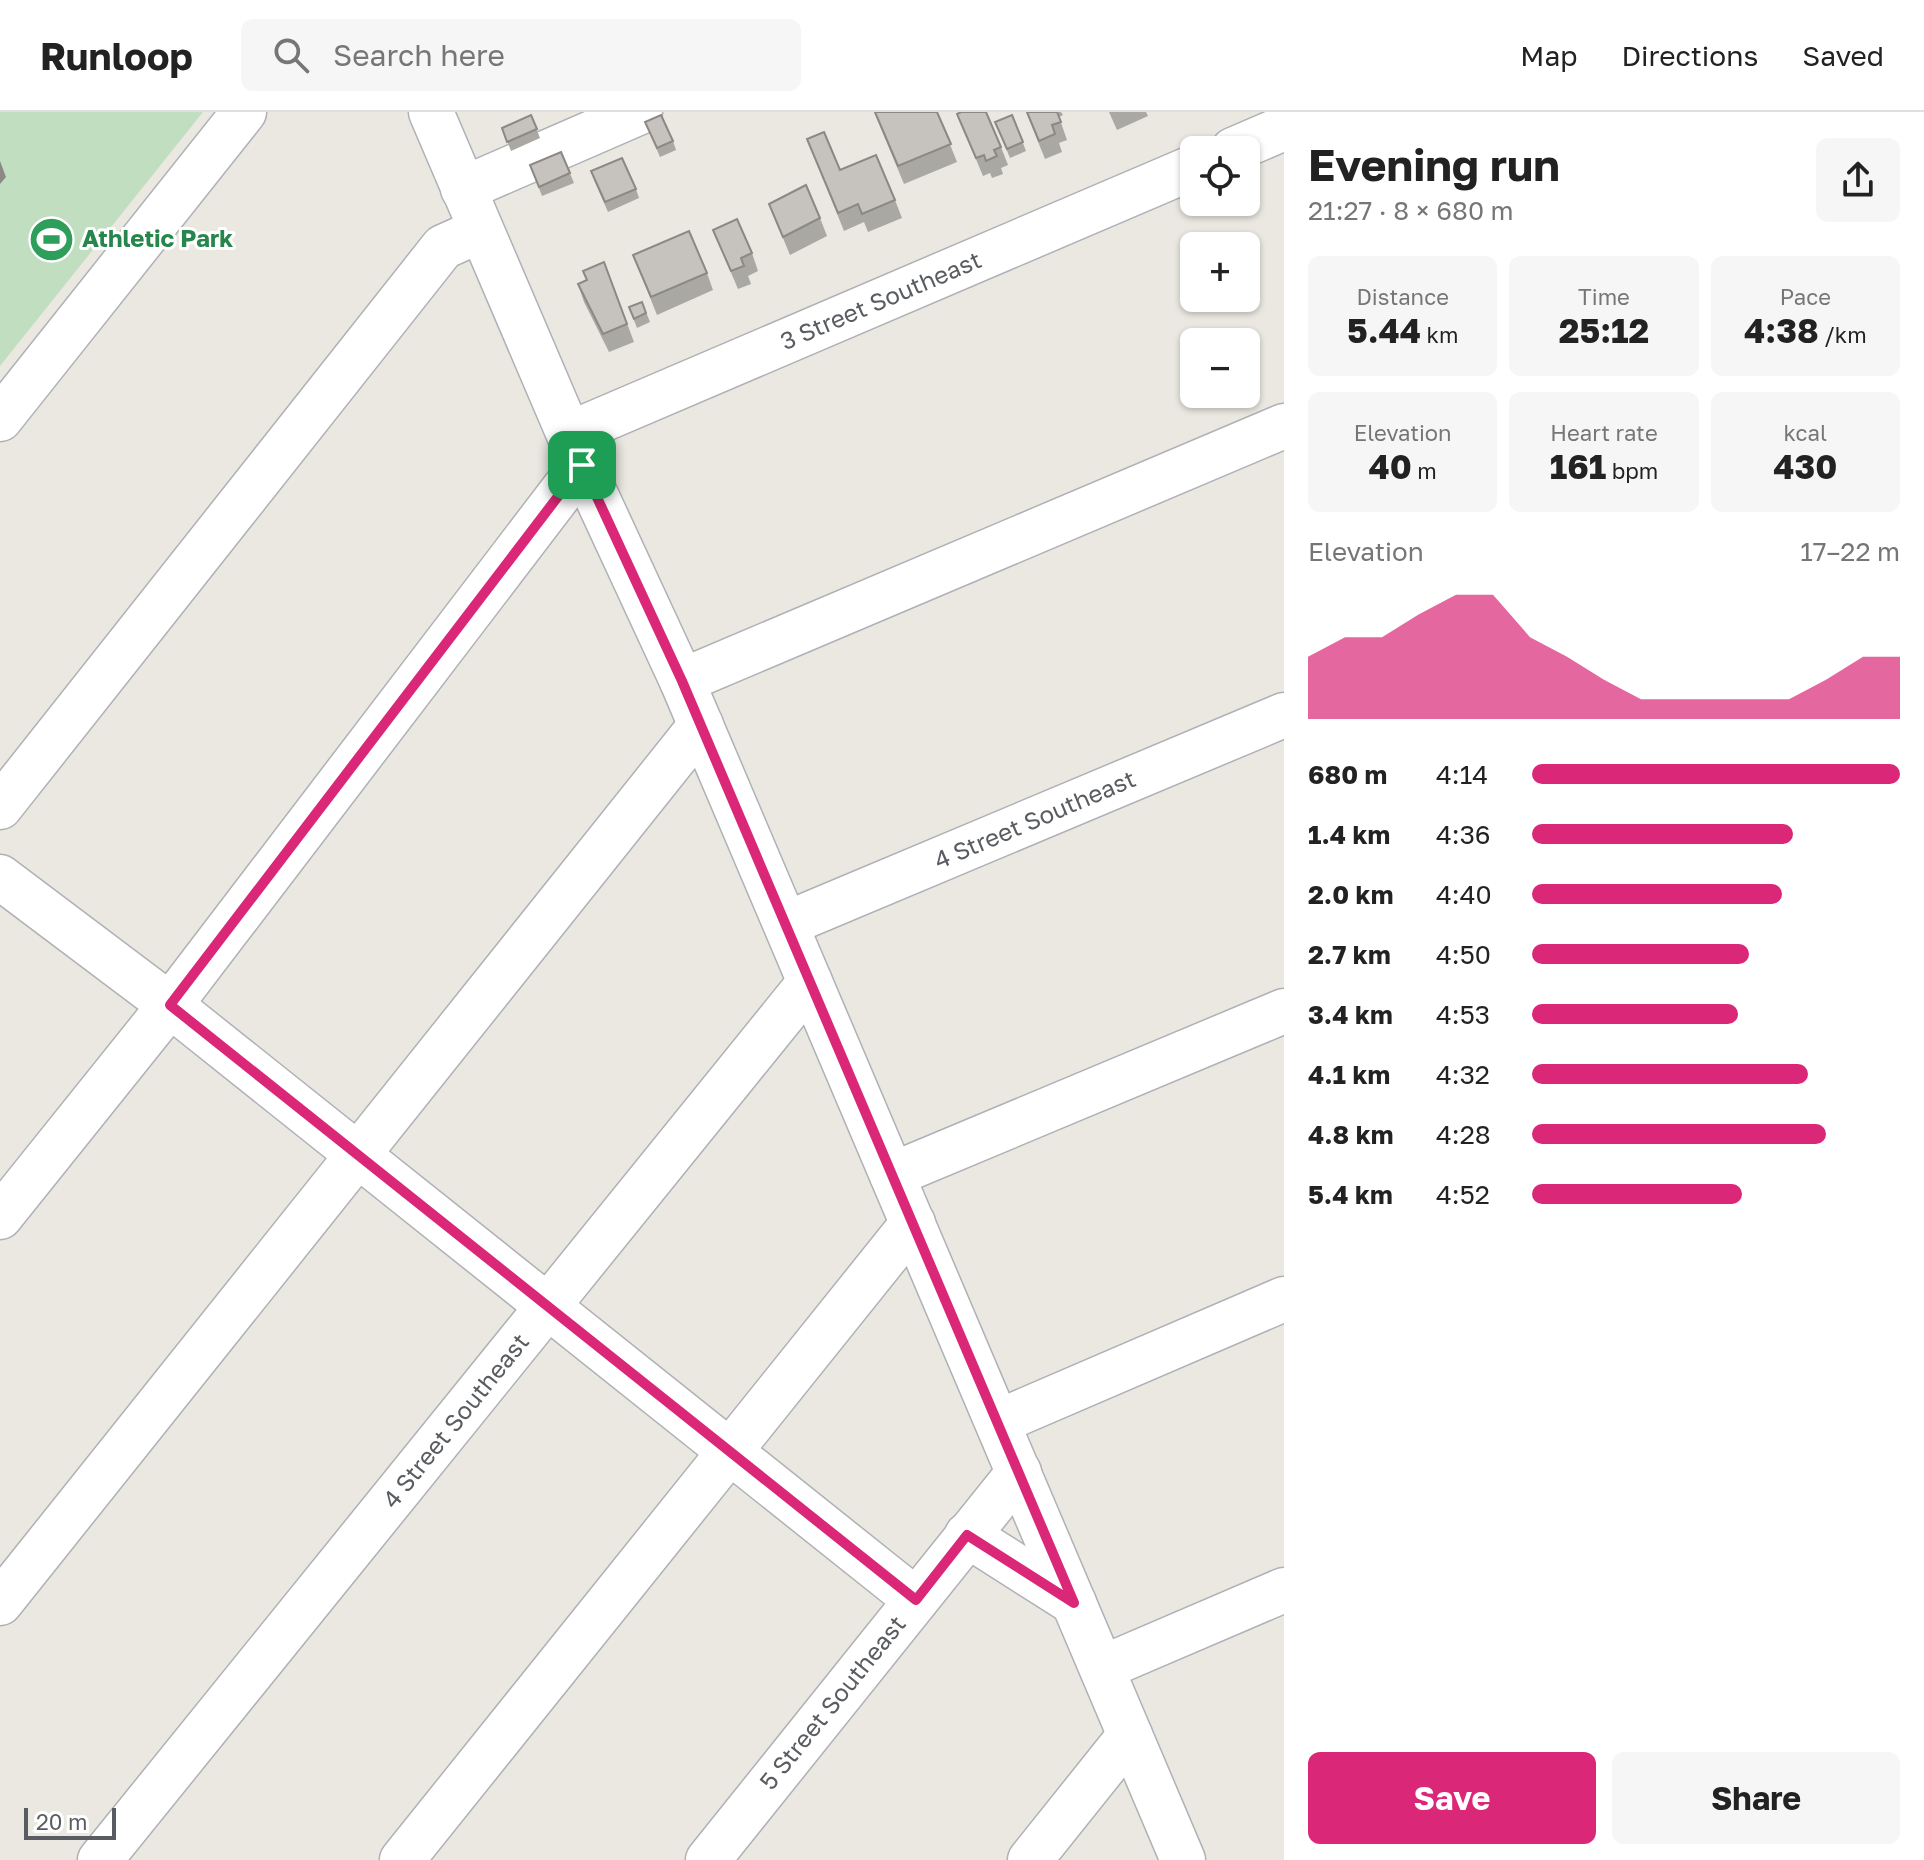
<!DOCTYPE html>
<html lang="en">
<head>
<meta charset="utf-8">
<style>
  :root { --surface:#fff; --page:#f6f6f6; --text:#222; --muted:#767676; --line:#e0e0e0; --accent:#db2777 }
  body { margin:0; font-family:"Golos Text",sans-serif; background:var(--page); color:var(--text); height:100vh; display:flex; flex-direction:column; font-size:30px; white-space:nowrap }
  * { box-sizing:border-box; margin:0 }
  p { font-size:26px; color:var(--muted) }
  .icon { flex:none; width:44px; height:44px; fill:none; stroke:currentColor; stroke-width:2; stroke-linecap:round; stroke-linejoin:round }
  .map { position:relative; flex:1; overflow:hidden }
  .details { display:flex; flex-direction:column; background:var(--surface); width:640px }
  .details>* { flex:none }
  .tools { position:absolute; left:1180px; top:24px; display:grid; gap:16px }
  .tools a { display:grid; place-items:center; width:80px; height:80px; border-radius:12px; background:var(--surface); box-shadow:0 2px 6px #0004; font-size:40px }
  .scale { position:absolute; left:24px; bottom:20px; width:92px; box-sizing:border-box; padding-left:8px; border:4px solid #595c60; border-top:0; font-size:22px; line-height:28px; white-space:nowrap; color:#595c60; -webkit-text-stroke:6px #fff; paint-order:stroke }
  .pin { position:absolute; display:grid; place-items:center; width:68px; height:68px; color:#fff; margin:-34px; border-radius:16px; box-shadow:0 4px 12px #0006 }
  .round { display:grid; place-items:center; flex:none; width:84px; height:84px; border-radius:12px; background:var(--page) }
  .summary { display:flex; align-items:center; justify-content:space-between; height:136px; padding:0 24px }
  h1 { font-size:44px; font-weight:700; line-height:60px }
  .figures { display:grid; grid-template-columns:repeat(3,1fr); gap:12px; height:136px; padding:8px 24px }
  .figures div { display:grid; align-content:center; border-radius:12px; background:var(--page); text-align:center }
  .figures b { font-size:34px; font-weight:700 }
  .figures small { font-size:22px; font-weight:400 }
  .figures p { font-size:22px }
  .chart { height:224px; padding:16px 24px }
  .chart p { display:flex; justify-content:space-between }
  .chart svg { width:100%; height:144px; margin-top:8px; fill:var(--accent); opacity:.7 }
  .button { display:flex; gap:16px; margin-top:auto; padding:16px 24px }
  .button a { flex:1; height:92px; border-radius:12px; background:var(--accent); color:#fff; font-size:32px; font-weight:700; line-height:92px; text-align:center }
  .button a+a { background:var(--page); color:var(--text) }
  ul { padding:0 24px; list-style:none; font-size:26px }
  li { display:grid; grid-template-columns:128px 96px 1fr; align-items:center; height:60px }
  li i { height:20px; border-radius:10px; background:var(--accent) }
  header { display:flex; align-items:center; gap:48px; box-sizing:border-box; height:112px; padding:0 40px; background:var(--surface); border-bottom:2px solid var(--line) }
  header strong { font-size:38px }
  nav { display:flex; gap:44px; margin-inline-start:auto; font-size:28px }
  .search { width:560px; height:72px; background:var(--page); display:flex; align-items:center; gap:20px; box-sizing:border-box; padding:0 28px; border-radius:12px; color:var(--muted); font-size:30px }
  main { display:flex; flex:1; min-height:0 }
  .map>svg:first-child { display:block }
  .green { fill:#c1dfc0 }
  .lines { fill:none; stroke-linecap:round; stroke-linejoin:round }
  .minor-casing { stroke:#aeb1b5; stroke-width:47 }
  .minor { stroke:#fff; stroke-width:44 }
  .wall { fill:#aaa8a3 }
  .shaded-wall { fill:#8b8885 }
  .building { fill:#c6c3be; stroke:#8b8885; stroke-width:2 }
  .route-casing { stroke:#fff; stroke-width:16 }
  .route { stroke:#db2777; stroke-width:10 }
  .labels { text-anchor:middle; stroke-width:6; stroke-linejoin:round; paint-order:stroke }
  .leisure-label { font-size:24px; font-weight:bold; fill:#27864d; stroke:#fff; text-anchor:start }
  .street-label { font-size:24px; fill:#595c60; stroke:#fff }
</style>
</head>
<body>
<header>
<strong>Runloop</strong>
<div class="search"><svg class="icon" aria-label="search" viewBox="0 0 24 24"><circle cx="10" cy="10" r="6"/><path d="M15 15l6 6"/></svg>Search here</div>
<nav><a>Map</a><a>Directions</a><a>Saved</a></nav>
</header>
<main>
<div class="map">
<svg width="1284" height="1748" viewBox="0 0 1284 1748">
  <rect width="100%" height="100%" fill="#eae8e1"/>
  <path class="green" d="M0,0H203L0,254Z"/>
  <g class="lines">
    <defs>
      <g id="minor">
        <path d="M431,0L582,353L682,569L1183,1748"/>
        <path d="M1233,38L1284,16"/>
        <path d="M463,77L640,0"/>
        <path d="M0,307L244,0"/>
        <path d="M569,322L1194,55"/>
        <path d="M682,569L1284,314"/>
        <path d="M0,695L443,135L481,118"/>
        <path d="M0,765L170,893L916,1488"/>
        <path d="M786,812L1284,603"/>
        <path d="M892,1063L1284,899"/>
        <path d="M0,1105L170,893L582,353"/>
        <path d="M998,1310L1284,1187"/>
        <path d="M967,1423L1074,1491"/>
        <path d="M0,1491L701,613"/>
        <path d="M1102,1556L1284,1478"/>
        <path d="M100,1748L810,870"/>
        <path d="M402,1748L913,1111"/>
        <path d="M708,1748L1019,1360"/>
        <path d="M1030,1748L1130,1623"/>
      </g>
    </defs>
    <use href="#minor" class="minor-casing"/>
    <use href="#minor" class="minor"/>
  </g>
  <g class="wall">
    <path d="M874,0H937L957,50L904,72Z"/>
    <path d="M1026,0H1061L1063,3L1059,5L1067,28L1059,31L1062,40L1045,47Z"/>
    <path d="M1109,0H1146L1148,4L1117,18Z"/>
    <path d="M957,2L1001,35L1008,53L1001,56L1003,62L992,66L990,61L983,64Z"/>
    <path d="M531,3L540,26L511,39L502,16Z"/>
    <path d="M1012,3L1026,39L1010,46L995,10Z"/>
    <path d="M645,10L673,29L676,38L660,45Z"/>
    <path d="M807,27L840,58L895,88L902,106L868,120L864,110L844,119Z"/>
    <path d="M561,40L574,71L542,84L530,53Z"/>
    <path d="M594,68L636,77L639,86L608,100Z"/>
    <path d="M769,92L820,106L827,124L790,143Z"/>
    <path d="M713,118L752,141L758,159L748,164L751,172L738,177Z"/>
    <path d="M633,143L707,161L713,178L657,203Z"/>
    <path d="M604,150L634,230L609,240L584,190L578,172L586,168Z"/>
    <path d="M642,190L650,210L637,216L629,195Z"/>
  </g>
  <path class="shaded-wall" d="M0,49L6,65L0,72Z"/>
  <g class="building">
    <path d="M875,0H937L951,32L898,54Z"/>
    <path d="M961,0H986L1001,35L994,38L997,44L986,49L984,43L976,46L957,2Z"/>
    <path d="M1027,0H1057L1061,10L1052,13L1055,22L1039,29Z"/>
    <path d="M531,3L537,17L507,30L502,16Z"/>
    <path d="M661,3L673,29L657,36L645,10Z"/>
    <path d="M1012,3L1023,30L1007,37L995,10Z"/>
    <path d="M824,20L840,58L876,43L895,88L862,102L858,92L838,101L807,27Z"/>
    <path d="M561,40L570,61L539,75L530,53Z"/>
    <path d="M622,46L636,77L605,90L591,59Z"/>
    <path d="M806,73L820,106L783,125L769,92Z"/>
    <path d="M737,107L752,141L741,146L744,154L731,159L713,118Z"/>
    <path d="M689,119L707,161L651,185L633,143Z"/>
    <path d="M604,150L627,212L603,222L578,172L587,168L583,159Z"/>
    <path d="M642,190L646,201L634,207L629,195Z"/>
  </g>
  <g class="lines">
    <defs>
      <path id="route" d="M582,353L682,569L1074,1491L967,1423L916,1488L170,893Z"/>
    </defs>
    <use href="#route" class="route-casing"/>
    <use href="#route" class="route"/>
  </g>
  <defs>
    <symbol id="stadium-disc" viewBox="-11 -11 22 22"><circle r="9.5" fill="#2e9e5b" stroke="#fff"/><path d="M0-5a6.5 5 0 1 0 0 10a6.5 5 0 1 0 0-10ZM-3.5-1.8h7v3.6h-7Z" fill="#fff"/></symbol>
  </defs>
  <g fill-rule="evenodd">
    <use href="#stadium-disc" x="26" y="102" width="51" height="51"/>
  </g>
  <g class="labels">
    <g class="leisure-label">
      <text x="82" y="135">Athletic Park</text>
    </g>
    <g class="street-label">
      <text transform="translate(881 189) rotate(-23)" y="8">3 Street Southeast</text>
      <text transform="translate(1035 708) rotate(-23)" y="8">4 Street Southeast</text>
      <text transform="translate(456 1309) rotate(-51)" y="8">4 Street Southeast</text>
      <text transform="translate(833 1591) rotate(-51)" y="8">5 Street Southeast</text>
    </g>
  </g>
</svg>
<div class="tools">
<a><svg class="icon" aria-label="locate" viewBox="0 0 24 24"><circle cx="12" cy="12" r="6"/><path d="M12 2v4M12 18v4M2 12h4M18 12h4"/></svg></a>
<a>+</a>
<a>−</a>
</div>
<div class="scale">20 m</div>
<div class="pin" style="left:582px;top:353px;background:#1e9e55"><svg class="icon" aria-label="arrive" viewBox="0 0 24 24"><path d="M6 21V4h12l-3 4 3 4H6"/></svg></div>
</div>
<section class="details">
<div class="summary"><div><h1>Evening run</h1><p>21:27 · 8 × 680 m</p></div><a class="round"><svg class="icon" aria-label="share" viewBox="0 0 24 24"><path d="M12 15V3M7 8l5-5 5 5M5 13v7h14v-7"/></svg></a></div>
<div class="figures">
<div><p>Distance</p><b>5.44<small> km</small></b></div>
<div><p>Time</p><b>25:12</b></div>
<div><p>Pace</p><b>4:38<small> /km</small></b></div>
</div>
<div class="figures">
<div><p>Elevation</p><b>40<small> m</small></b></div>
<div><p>Heart rate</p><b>161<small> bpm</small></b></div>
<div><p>kcal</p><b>430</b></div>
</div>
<div class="chart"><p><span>Elevation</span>17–22 m</p>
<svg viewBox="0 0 160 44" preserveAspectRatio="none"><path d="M0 44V25L10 19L20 19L30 12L40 6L50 6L60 19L70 25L80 32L90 38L100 38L110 38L120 38L130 38L140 32L150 25L160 25V44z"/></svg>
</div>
<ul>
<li><b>680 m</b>4:14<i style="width:100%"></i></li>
<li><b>1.4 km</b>4:36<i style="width:71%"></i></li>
<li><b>2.0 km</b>4:40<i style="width:68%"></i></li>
<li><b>2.7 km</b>4:50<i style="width:59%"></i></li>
<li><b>3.4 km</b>4:53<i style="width:56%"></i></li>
<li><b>4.1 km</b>4:32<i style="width:75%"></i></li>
<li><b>4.8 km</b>4:28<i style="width:80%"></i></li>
<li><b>5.4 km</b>4:52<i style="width:57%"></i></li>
</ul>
<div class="button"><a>Save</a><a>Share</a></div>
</section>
</main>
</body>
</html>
